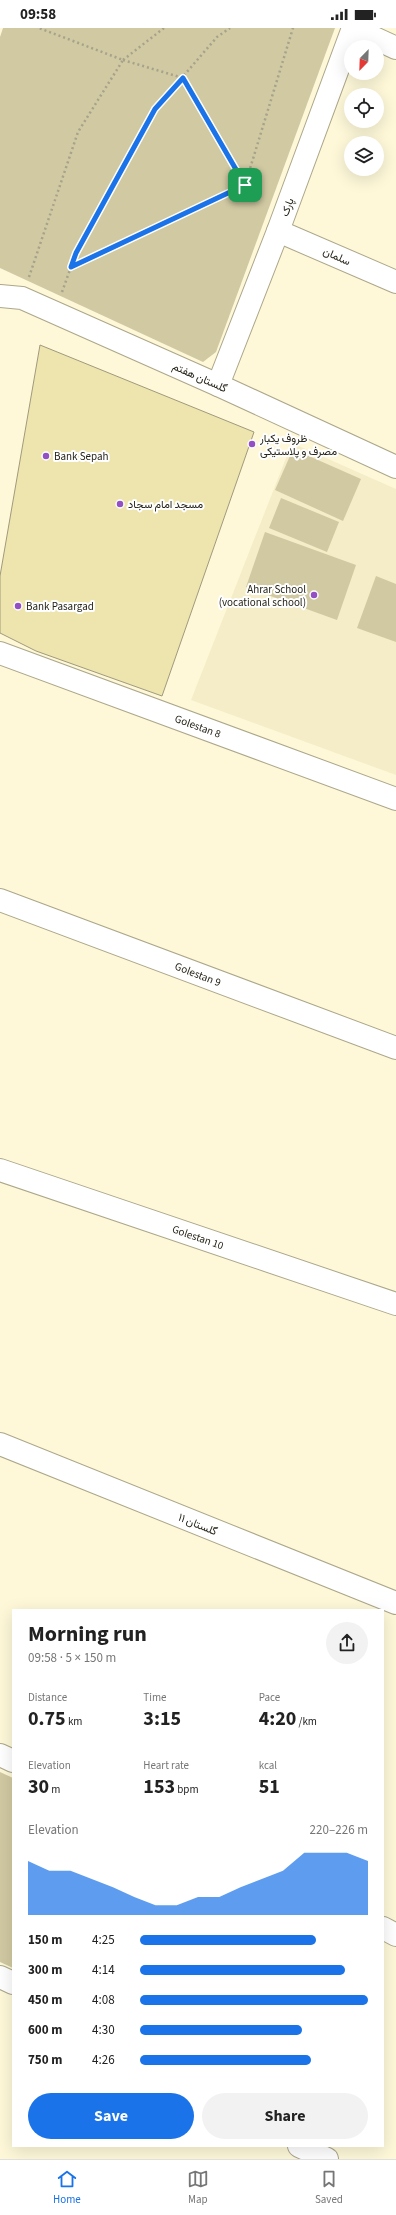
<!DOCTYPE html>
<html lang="en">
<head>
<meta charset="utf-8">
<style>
  :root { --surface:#fff; --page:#f2f2f2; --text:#222; --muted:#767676; --line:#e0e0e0; --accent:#1a73e8 }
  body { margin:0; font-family:"Source Sans 3",Vazirmatn,sans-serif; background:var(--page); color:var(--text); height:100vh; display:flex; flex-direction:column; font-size:15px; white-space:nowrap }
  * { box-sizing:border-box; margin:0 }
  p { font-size:13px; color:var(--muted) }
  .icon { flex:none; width:22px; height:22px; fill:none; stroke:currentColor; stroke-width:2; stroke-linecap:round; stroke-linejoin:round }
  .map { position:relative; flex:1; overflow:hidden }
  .drawer { position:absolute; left:12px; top:1581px; width:372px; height:538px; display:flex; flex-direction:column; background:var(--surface); border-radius:0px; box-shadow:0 4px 16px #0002 }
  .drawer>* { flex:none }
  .needle { width:26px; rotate:203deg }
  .buttons { position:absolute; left:344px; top:12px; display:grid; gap:8px }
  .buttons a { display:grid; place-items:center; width:40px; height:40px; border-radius:50%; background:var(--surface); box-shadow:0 4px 16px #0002; font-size:20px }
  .pin { position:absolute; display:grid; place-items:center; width:34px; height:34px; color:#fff; margin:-17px; border-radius:8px; box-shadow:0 2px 6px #0006 }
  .round { display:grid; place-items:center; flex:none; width:42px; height:42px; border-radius:21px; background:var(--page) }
  .head { display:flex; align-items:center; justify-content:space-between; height:68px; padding:0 16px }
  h1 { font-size:22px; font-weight:700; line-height:30px }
  .figures { display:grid; grid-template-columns:repeat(3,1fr); gap:6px; height:68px; padding:4px 16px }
  .figures div { display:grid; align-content:center }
  .figures b { font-size:20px; font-weight:700 }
  .figures small { font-size:11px; font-weight:400 }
  .figures p { font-size:11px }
  .chart { height:112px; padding:8px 16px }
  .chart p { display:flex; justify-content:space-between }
  .chart svg { width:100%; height:72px; margin-top:4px; fill:var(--accent); opacity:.7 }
  .button { display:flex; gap:8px; margin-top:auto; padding:8px 16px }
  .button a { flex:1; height:46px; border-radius:24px; background:var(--accent); color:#fff; font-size:16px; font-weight:700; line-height:46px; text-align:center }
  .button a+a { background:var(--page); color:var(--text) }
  ul { padding:0 16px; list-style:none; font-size:13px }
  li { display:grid; grid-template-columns:64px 48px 1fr; align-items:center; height:30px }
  li i { height:10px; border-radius:5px; background:var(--accent) }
  .status { display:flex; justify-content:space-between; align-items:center; height:28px; padding:0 20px; background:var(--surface); direction:ltr }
  .status svg { height:11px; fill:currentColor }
  .menu { display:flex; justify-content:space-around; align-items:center; height:56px; border-top:1px solid var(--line); background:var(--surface); font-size:11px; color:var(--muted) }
  .menu a { display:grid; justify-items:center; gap:2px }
  .menu .selected { color:var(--accent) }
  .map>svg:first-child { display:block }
  .built { fill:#f4edc7 }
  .green { fill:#d0c9a2 }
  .building { fill:#eee4ae; stroke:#9f9a7d }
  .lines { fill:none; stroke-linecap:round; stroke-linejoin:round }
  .minor-casing { stroke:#aca78a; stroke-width:24 }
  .path { stroke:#a6a28b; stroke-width:2.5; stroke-dasharray:2 3; stroke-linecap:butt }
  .minor { stroke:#fff; stroke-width:22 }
  .route-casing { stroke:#fff; stroke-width:8 }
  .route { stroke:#1a73e8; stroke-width:5 }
  .poi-dot { fill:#9350c4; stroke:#fff; stroke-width:1.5 }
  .labels { text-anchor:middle; stroke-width:4; stroke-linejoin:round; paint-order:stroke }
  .street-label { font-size:11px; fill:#262419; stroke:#fff }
  .poi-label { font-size:11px; fill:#262419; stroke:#fff; text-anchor:start }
</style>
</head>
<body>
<div class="status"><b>09:58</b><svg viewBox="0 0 49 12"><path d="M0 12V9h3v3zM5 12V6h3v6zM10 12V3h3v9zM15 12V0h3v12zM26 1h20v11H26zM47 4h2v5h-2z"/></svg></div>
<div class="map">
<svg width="396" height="2131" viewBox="0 0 396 2131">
  <rect width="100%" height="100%" fill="#fef8d9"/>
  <path class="built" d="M292,415L396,461V747L191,672Z"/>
  <g class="green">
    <path d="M3,0H335L216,324L203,334L0,240V9Z"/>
    <path d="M293,421L361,451L343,493L275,462Z"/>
    <path d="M281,470L339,494L327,524L269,500Z"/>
    <path d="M265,504L356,537L337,592L246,559Z"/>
    <path d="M376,548L396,556V614L357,600Z"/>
    <path d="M0,1744L13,1750V1940L0,1934Z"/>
  </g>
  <path class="building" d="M40,317L254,404L162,668L36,623L0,605V548Z"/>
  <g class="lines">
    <defs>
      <g id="minor">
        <path d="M353,0L396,20"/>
        <path d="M278,203L396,254"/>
        <path d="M0,268L22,270L218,357L396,439"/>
        <path d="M218,357L278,203L353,0"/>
        <path d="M0,625L396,771"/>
        <path d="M0,872L396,1020"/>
        <path d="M0,1142L396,1276"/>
        <path d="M0,1416L396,1575"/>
        <path d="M0,1727L13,1733"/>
        <path d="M383,1900L396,1907"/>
        <path d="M0,1949L13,1955"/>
        <path d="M299,2118L327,2131"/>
      </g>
    </defs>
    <use href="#minor" class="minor-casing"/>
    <g class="path">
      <path d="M123,32L183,50L245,156"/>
      <path d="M123,32L164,0"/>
      <path d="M71,239L245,157L293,0"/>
      <path d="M29,249L78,104L123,32L39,0"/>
      <path d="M62,264L76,225L155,81L217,9L230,0"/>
    </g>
    <use href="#minor" class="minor"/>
  </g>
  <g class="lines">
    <defs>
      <path id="route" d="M183,50L245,157L71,239L76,225L155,81Z"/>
    </defs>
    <use href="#route" class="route-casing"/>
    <use href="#route" class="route"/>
  </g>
  <g class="poi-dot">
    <circle cx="252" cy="416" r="4"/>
    <circle cx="46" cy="428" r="4"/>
    <circle cx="120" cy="476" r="4"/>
    <circle cx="314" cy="567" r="4"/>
    <circle cx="18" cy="578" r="4"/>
  </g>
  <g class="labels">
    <g class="street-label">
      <text transform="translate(287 179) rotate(-69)" y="4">پارک</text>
      <text transform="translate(337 228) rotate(24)" y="4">سلمان</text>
      <text transform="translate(200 349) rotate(24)" y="4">گلستان هفتم</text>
      <text transform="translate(198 698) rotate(20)" y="4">Golestan 8</text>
      <text transform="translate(198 946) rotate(21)" y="4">Golestan 9</text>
      <text transform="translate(198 1209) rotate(19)" y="4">Golestan 10</text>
      <text transform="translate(198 1496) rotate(22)" y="4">گلستان ۱۱</text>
    </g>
    <g class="poi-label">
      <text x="260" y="414">ظروف یکبار<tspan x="260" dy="13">مصرف و پلاستیکی</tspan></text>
      <text x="54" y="432">Bank Sepah</text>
      <text x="128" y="480">مسجد امام سجاد</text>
      <text x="306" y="565" text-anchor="end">Ahrar School<tspan x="306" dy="13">(vocational school)</tspan></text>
      <text x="26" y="582">Bank Pasargad</text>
    </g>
  </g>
</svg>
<div class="buttons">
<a><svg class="needle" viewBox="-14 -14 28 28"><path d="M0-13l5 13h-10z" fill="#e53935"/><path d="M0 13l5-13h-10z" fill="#767676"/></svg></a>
<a><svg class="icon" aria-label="locate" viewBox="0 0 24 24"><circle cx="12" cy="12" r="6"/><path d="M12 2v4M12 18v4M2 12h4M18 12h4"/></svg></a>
<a><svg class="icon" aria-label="layers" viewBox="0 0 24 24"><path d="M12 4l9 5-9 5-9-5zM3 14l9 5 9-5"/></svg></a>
</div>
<div class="pin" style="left:245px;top:157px;background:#1e9e55"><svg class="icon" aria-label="arrive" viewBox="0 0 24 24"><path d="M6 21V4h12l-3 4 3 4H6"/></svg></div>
<section class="drawer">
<div class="head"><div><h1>Morning run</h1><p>09:58 · 5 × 150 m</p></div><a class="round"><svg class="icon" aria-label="share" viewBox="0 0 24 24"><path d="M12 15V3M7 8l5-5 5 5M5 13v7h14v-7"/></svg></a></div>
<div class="figures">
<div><p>Distance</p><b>0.75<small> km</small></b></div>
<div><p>Time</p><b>3:15</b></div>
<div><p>Pace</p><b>4:20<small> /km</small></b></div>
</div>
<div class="figures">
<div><p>Elevation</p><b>30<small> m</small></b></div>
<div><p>Heart rate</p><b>153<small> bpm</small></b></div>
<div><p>kcal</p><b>51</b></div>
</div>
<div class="chart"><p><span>Elevation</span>220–226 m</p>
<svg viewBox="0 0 160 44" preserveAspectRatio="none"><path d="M0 44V11L10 17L20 17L30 22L40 27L50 33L60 38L70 38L80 33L90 33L100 27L110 22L120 17L130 6L140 6L150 6L160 11V44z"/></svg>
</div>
<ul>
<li><b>150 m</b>4:25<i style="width:77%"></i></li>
<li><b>300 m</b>4:14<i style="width:90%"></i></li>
<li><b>450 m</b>4:08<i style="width:100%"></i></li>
<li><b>600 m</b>4:30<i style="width:71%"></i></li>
<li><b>750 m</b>4:26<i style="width:75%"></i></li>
</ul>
<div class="button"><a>Save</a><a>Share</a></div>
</section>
</div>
<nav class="menu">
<a class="selected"><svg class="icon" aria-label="home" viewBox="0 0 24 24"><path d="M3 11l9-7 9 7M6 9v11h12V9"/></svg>Home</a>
<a><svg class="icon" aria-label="map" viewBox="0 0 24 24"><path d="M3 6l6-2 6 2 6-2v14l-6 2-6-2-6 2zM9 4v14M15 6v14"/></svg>Map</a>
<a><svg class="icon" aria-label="saved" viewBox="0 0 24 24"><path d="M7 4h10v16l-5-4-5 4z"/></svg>Saved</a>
</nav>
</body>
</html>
